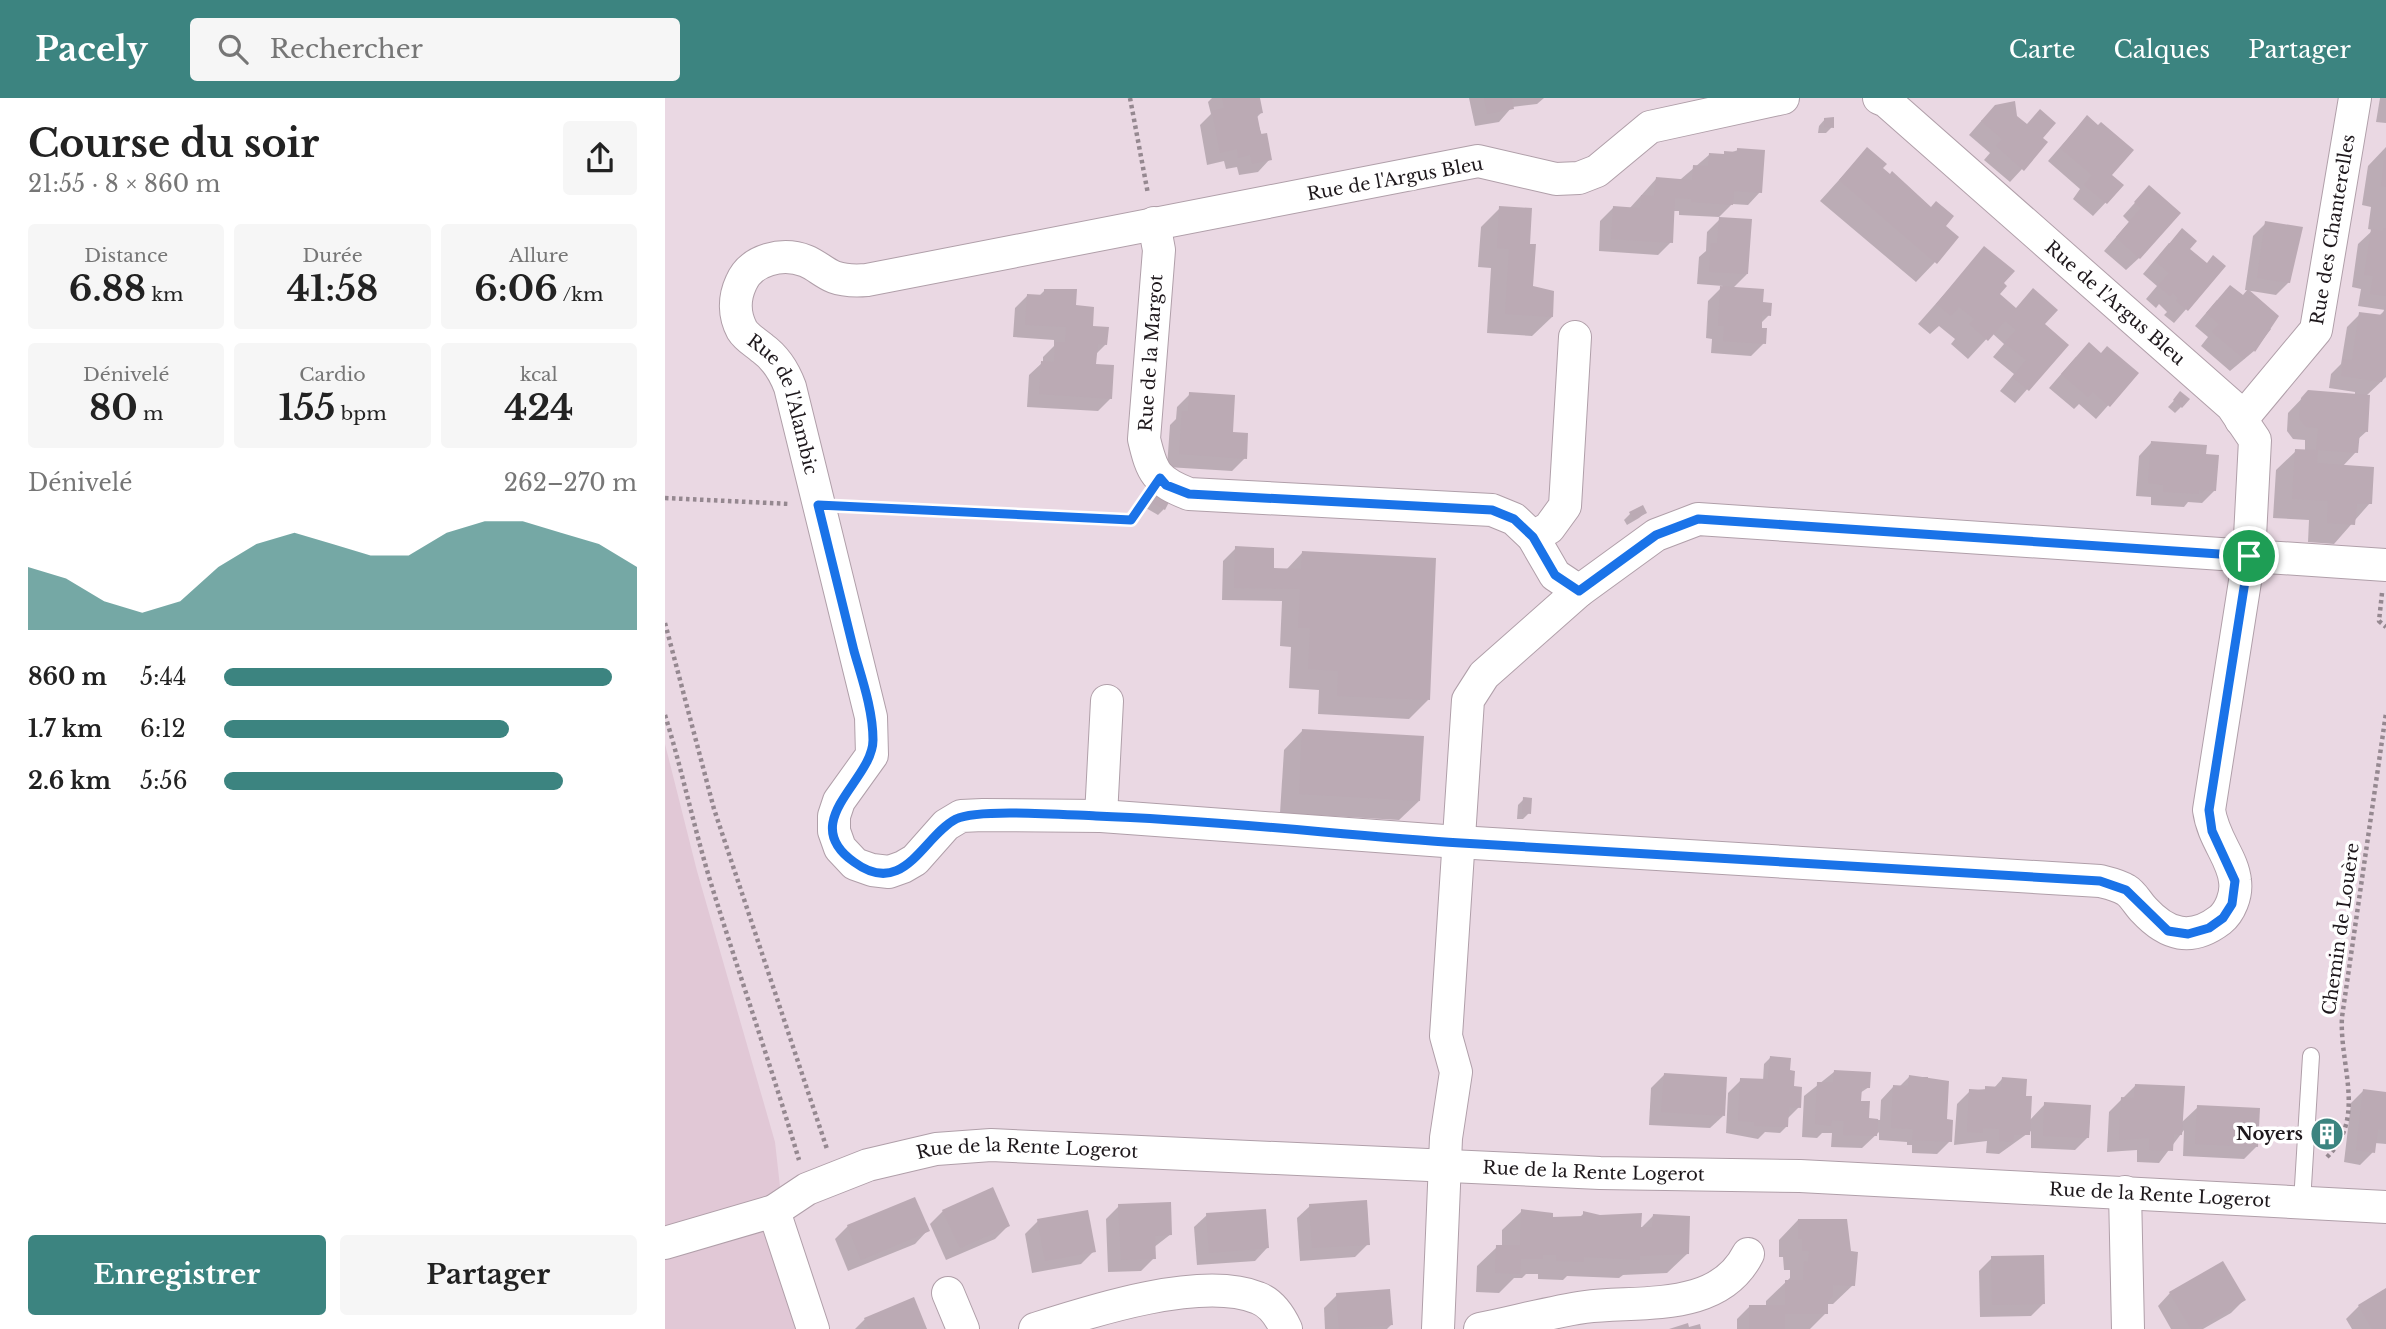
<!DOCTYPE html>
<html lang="fr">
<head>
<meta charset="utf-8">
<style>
  :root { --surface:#fff; --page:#f6f6f6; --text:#222; --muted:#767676; --accent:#3c8480 }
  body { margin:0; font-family:"Libre Baskerville",serif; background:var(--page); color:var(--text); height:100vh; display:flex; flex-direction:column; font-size:26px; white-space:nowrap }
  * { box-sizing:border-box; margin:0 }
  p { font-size:23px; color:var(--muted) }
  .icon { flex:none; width:38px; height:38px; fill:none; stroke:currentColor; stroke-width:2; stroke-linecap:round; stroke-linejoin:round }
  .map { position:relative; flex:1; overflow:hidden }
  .details { display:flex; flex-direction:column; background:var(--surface); width:665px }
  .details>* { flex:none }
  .pin { position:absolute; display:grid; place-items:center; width:60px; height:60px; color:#fff; margin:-30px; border:4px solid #fff; border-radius:50%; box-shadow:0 2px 7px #0007 }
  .round { display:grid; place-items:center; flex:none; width:74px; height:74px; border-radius:7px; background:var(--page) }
  .summary { display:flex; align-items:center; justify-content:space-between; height:119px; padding:0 28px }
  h1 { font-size:38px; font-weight:800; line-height:52px }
  .figures { display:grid; grid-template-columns:repeat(3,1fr); gap:10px; height:119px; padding:7px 28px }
  .figures div { display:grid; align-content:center; border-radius:7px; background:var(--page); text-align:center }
  .figures b { font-size:35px; font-weight:800 }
  .figures small { font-size:19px; font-weight:400 }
  .figures p { font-size:19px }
  .chart { height:196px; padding:14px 28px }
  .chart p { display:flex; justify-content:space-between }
  .chart svg { width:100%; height:126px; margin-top:7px; fill:var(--accent); opacity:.7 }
  .button { display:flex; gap:14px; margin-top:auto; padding:14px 28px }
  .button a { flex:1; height:80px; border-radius:7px; background:var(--accent); color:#fff; font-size:28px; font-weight:800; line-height:80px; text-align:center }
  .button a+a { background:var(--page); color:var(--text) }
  ul { padding:0 28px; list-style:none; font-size:23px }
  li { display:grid; grid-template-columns:112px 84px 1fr; align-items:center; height:52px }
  li i { height:18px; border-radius:9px; background:var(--accent) }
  header { display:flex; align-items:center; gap:42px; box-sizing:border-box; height:98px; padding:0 35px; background:var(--accent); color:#fff }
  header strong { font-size:33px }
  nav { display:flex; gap:38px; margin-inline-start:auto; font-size:24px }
  .search { width:490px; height:63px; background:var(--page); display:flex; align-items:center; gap:18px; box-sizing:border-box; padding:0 24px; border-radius:7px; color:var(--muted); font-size:26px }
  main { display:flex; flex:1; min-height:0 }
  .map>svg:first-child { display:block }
  .built { fill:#e1c8d6 }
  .shadow { fill:#0003 }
  .building { fill:#bbaab4 }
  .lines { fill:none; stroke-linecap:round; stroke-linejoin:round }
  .lane-casing { stroke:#b09fa9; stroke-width:18 }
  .street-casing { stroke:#b09fa9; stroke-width:34 }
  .path { stroke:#958890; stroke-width:4.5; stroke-dasharray:3.5 3.5; stroke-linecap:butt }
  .lane { stroke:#fff; stroke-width:16 }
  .street { stroke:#fff; stroke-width:32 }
  .route-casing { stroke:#fff; stroke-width:14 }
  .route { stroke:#1a73e8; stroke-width:9 }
  .labels { text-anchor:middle; stroke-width:7; stroke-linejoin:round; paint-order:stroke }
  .street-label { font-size:18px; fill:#1e181c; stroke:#fff }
  .poi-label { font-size:18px; font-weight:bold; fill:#1e181c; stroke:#fff; text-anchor:end }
</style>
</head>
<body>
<header>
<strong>Pacely</strong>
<div class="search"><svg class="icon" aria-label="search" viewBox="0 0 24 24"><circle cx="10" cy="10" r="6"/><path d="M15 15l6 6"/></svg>Rechercher</div>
<nav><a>Carte</a><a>Calques</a><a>Partager</a></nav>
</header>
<main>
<section class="details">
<div class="summary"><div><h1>Course du soir</h1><p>21:55 · 8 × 860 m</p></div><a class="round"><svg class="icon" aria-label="share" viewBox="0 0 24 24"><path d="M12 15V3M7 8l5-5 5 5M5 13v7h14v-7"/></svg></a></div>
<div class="figures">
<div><p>Distance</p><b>6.88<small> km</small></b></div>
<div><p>Durée</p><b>41:58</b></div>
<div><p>Allure</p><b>6:06<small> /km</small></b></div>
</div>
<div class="figures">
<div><p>Dénivelé</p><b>80<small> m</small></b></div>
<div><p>Cardio</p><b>155<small> bpm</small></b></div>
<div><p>kcal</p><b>424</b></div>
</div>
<div class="chart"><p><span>Dénivelé</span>262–270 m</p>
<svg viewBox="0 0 160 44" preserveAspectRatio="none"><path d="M0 44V22L10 26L20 34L30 38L40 34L50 22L60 14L70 10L80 14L90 18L100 18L110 10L120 6L130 6L140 10L150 14L160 22V44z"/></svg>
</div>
<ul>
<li><b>860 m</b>5:44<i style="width:94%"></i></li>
<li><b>1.7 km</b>6:12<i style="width:69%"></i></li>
<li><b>2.6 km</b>5:56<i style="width:82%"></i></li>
</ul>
<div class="button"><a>Enregistrer</a><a>Partager</a></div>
</section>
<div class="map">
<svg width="1721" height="1231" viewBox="0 0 1721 1231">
  <rect width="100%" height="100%" fill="#ead8e3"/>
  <path class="built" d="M0,646L32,773L110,1044L131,1231H0Z"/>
  <g class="shadow">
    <path d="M547,0H593L596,15L591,20L605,61L593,74L574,77L572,69L561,71L559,63L542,67L535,27L546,16L543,4Z"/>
    <path d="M804,0H879L872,6L847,9L834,24L810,28Z"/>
    <path d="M1715,0H1721V25L1711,24Z"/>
    <path d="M1350,19L1376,40L1357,71L1345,84L1319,62L1325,55L1304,37L1317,22Z"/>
    <path d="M1160,21L1167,29L1161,35H1153L1154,28Z"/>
    <path d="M1410,32L1445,77L1457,87L1428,118L1408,101L1415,91L1383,63Z"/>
    <path d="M1721,49V279L1701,298L1702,333L1692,342L1691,354L1677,369L1705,405L1669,446L1643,444L1644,422L1608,420L1611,372L1631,353H1640V342L1628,341L1622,333L1623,315L1644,293L1690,297V294L1664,290L1666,276L1676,266L1682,229L1695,216L1714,218L1720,212L1693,208L1696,191L1687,189L1693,146L1708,132L1703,131L1706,109L1697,107L1703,68Z"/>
    <path d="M1202,51L1216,70L1278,128L1270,164L1251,184L1155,103Z"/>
    <path d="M1073,52L1095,94L1083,107L1067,106L1054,119L1014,117V113H1008L1006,144L993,157L934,153L935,123L948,110L964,111L991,81H1016L1044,57L1056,58Z"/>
    <path d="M1484,89L1474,160L1461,172L1439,153L1464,124L1458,118Z"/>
    <path d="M835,110L863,148L866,190L887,219L867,238L822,235L826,170L813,169L816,129Z"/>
    <path d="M1055,121L1082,176L1067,191L1096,206L1104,217L1095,226L1099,245L1086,258L1046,255L1047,241L1041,240L1043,203L1058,188L1032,186L1034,159L1041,153L1042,134Z"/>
    <path d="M1601,125L1624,184L1611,197L1580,192L1588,138Z"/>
    <path d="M1504,145L1523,151L1541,167L1559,168L1509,225L1499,217L1502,214L1494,206L1491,210L1481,201L1492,188L1478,176Z"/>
    <path d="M1320,150L1337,186L1333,197L1350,212L1378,226L1401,247L1350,305L1335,293L1349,276L1328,259L1339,246L1327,235L1303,261L1286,246L1290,241L1274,228L1265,236L1253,226Z"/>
    <path d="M380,192L409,209L441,246L430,257L429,268L446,300L433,313L362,309L364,277L378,264V259L389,248V242L348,239L350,210L362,198H374Z"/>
    <path d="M1552,202L1606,231L1589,253L1565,273L1536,248L1543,239L1530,228Z"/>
    <path d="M1436,257L1472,275L1431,321L1414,306L1409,311L1384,290L1411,259Z"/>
    <path d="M525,296L566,336L580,360L567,373L502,369L505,327L511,321L512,309Z"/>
    <path d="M1515,296L1516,309L1510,315L1503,309Z"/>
    <path d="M1486,345L1540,358L1550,392L1537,405L1523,404L1519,409L1486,407V399L1471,398L1474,358Z"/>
    <path d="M490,399L499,411L493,417L481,410Z"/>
    <path d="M980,415L974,420L962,427L959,422L965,416Z"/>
    <path d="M571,450L607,471L621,472L637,455L763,602L744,621L653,616L654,592L624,590L626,549L615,548L617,503L557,502L558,463Z"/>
    <path d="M638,632L754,703L734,722L615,715L619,652Z"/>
    <path d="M859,701L864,715L858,721H852L853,707Z"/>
    <path d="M1105,960L1124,972L1134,1009L1121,1022V1029L1115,1035L1100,1034L1093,1041L1061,1035L1063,995L1076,982L1098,983L1099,966Z"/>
    <path d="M1169,974L1204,989L1195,995L1194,1004L1202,1021L1215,1022L1216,1002L1228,989L1233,990L1244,979H1263V987L1280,1023L1285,1043L1272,1056L1247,1055V1047H1242V1044L1214,1042V1034L1197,1050L1166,1049L1167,1035H1157L1152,1040L1137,1039L1139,998Z"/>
    <path d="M999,977L1058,1018L1045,1030L984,1027L986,990Z"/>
    <path d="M1337,981L1359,999L1364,1023L1380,1006L1423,1039L1410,1052L1366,1050V1033L1334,1056L1321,1055L1322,1043L1289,1047L1292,1006L1305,993L1329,990Z"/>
    <path d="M1470,988L1516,1025L1533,1009L1592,1048L1579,1061L1518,1058L1519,1032L1494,1065L1472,1064V1052L1442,1054L1444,1014Z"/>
    <path d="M1699,992L1721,996V1046L1710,1045L1708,1054L1695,1067L1679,1064L1686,1005Z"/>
    <path d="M1659,1030L1665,1043L1659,1049H1652L1653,1036Z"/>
    <path d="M454,1108L506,1136L488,1150L489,1160L476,1173L443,1174L441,1121Z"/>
    <path d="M645,1108L703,1146L690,1159L635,1163L632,1120Z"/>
    <path d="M278,1113L343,1128L330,1141L281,1162L265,1126Z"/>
    <path d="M857,1113L886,1121L914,1120L919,1115L974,1132L988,1118L1022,1156L1002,1175L958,1177L954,1180L902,1178L898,1182L873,1181V1176H861L857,1180H849L834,1195L811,1194L812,1168L832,1149H837V1132Z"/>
    <path d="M542,1117L602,1150L590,1163L532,1167L529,1129Z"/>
    <path d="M1133,1122L1188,1187L1168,1206H1161V1215L1145,1231H1072V1221L1085,1208L1101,1209V1203L1125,1180V1172H1119L1118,1159H1114V1142Z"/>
    <path d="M373,1123L429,1153L416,1166L367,1175L360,1136Z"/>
    <path d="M183,1128L262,1133L250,1146L183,1173L170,1141Z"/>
    <path d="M1327,1160L1379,1205L1366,1218L1315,1219L1314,1173Z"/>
    <path d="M1505,1195L1579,1202L1566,1215L1538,1231H1506L1493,1208Z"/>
    <path d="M672,1197L727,1226L722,1231H660L659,1210Z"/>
    <path d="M1694,1208L1721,1231H1687L1681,1221Z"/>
    <path d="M200,1221L261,1231H190Z"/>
  </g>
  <g class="building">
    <path d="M557,0H595L598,15L592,16L596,36L602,35L607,62L587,66L585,57L573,60L572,51L555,55L547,13L559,10Z"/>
    <path d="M819,0H847L849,11L822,16Z"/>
    <path d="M1350,3L1352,18L1362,26L1375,11L1391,25L1378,40L1383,44L1359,73L1331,48L1337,41L1316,23L1330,7Z"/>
    <path d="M1422,17L1433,27L1436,24L1469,52L1447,77L1459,87L1442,106L1419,87L1427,77L1395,50Z"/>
    <path d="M1169,19V30L1159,29V20Z"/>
    <path d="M1202,49L1222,66L1218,70L1225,76L1227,73L1266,109L1271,103L1289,118L1281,128L1294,139L1272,166L1174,82Z"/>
    <path d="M1072,50L1100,52L1097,95L1069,93L1068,107L1026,104V101L1010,100L1008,145L946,141L948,108L975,110L976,97L989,98L991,79L1027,82L1028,67L1043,68L1044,55L1059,56V53L1072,54Z"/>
    <path d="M1719,62H1721V89L1716,88Z"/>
    <path d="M1484,87L1516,115L1475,161L1451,139L1476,110L1469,104Z"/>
    <path d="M834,108L867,110L865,146H871L868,188L889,193L888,219L840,216L844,151L832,150Z"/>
    <path d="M1054,119L1087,121L1083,176L1044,174L1046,145H1052Z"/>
    <path d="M1600,123L1638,129L1625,185L1592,180Z"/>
    <path d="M1517,130L1532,143L1525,151L1542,165L1548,157L1561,168L1523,213L1511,203L1513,200L1508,195L1505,198L1493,188L1504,175L1490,163Z"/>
    <path d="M1718,130H1721V198L1705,196L1708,178L1699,177L1706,131L1718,133Z"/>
    <path d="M1319,148L1350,173L1339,185L1342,188L1335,196L1351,210L1368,190L1393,212L1380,226L1404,247L1364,293L1347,279L1361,262L1339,245L1351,232L1340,223L1323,243L1304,226L1309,221L1294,209L1286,218L1271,206Z"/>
    <path d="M1565,187L1578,197L1583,191L1614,218L1590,254L1588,251L1579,261L1547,234L1554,226L1541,215Z"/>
    <path d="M1055,188L1099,191L1098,204L1107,205L1106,218L1097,217V230H1102L1101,246L1058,243L1059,228H1053Z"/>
    <path d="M379,191H412L411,207L429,209L428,228L444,229L442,247L433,246L431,266L449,267L447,301L374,296L376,263L389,264L390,244H400L401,229L360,227L362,196L379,197Z"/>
    <path d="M1720,206L1721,268L1717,284L1676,278L1678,261L1687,262L1694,214L1718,217Z"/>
    <path d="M1424,244L1436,255L1442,248L1474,275L1445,309L1428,294L1423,299L1396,276Z"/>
    <path d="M1643,292L1705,297L1703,334L1695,333L1693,355L1653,352L1652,365L1709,369L1707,406H1692L1690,427L1662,425L1663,403L1627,401L1630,351L1651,352L1653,330L1641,329L1634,320L1636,300Z"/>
    <path d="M1515,293L1525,301L1517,310L1508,302Z"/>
    <path d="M524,294L570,297L568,334L583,335L582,361L514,356L517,313H523Z"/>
    <path d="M1486,343L1542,347L1541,356L1554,357L1551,393L1534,392V396L1498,394V387L1483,385Z"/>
    <path d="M489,397L504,404L500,412L486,404Z"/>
    <path d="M978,407L982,415L968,422L964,414Z"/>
    <path d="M570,448L609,450V470L636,471L637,453L771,460L765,602L672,598L673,573L643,571L645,530H633L635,491L569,490Z"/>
    <path d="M637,631L759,638L755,703L634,696Z"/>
    <path d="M858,699L867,700L866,716L857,715Z"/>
    <path d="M1105,958L1126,960L1125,972L1130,973L1129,988L1137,989L1136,1010L1124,1009L1123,1029L1089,1028V1024L1073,1023L1075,980L1103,981Z"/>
    <path d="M1169,972L1206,974L1205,990H1197L1196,1003H1205L1204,1020L1213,1021L1212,1038L1178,1037L1179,1023L1167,1022L1166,1028L1150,1026L1152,984H1168Z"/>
    <path d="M999,975L1062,979L1060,1018L996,1014Z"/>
    <path d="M1244,977L1284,983L1282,1021L1288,1022L1287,1044L1247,1042L1248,1031L1226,1030L1228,987L1243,988Z"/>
    <path d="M1337,979L1362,981L1361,998H1367L1365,1037H1349L1348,1044L1334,1043V1031L1318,1030V1035L1302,1034L1304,991L1320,992V988L1336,989Z"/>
    <path d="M1470,986L1520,988L1517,1037L1509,1036L1508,1053L1484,1052V1040L1454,1042L1456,999L1469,1000Z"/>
    <path d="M1698,991L1721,994V1032L1713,1031L1710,1055L1691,1052Z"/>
    <path d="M1379,1004L1426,1007L1424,1040L1378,1038Z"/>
    <path d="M1532,1007L1595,1010L1593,1049L1530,1046Z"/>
    <path d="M1658,1028H1667V1044L1657,1043Z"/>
    <path d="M328,1089L345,1128L295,1150L277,1112Z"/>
    <path d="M250,1099L265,1133L196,1162L182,1127Z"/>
    <path d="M702,1102L705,1147L647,1150L644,1106Z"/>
    <path d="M506,1104L507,1137L490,1138L491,1161L456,1162L453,1106Z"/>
    <path d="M601,1111L604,1150L544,1155L541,1115Z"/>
    <path d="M856,1111L888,1115V1119L918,1118V1113L935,1117L977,1115L976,1129H987L988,1116L1025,1118L1024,1156L975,1158V1162L919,1159V1164L891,1163V1157H878V1161H856L855,1176L830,1175L831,1147H855Z"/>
    <path d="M423,1112L431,1154L380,1163L372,1121Z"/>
    <path d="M1133,1121H1182L1186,1153L1193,1154L1190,1188L1168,1187V1198L1163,1203V1216H1120V1231H1084V1207H1120V1182H1138L1139,1163L1143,1164L1144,1153H1137V1141H1133Z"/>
    <path d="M1379,1157L1380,1206L1327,1207L1326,1158Z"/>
    <path d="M1558,1163L1581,1202L1531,1231H1526L1504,1194Z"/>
    <path d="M1721,1190V1231H1707L1693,1207Z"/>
    <path d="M725,1191L728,1227L674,1231L671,1195Z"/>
    <path d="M249,1199L262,1231H204L199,1220Z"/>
    <path d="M1023,1225L1024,1229L1035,1226L1036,1231H1004Z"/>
  </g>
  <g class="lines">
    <defs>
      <path id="lane" d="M1637,1104L1646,958"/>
      <g id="street">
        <path id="s1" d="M1118,0L985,29L932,73L914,80L891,81L813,63L202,182C190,183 180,183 169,179C159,175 151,167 141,163C118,154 86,161 76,185C69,200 69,217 77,232C82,240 90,244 97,250C111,260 119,273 125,289L206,619L207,657L174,703L169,718V733L175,750L190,766L207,772L224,774L238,769L250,762L281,727L296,718L318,717L436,718L793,744L1435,783C1443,785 1453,787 1461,792C1468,796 1473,806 1479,812C1502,837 1526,844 1555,822C1565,814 1572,797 1570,783C1568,760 1548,741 1544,712L1584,458L1590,342L1567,308L1221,3L1214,0"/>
        <path d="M489,125L494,152L479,341C487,375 491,383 524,396L827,412L849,421L868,439L890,477L914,493L991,437L1033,421L1721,467"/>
        <path id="s2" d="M1576,322L1651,232L1690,0"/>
        <path d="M868,439L884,430L900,408L910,239"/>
        <path d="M436,718L442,603"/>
        <path d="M1460,1094L1463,1231"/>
        <path d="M109,1113L148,1231"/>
        <path id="s3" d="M0,1145L109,1113L142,1091L203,1067L271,1051L326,1047L935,1075L1135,1078L1721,1109"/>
        <path d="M283,1195L298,1231"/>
        <path d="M370,1231C426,1213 537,1177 593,1200C606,1205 615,1218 621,1231"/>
        <path d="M773,1231L781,1040L791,974L781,938L803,602L819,577L914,493"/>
        <path d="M815,1231C850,1224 885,1214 920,1209C976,1202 1053,1215 1083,1156"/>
      </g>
    </defs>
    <use href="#lane" class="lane-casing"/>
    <use href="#street" class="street-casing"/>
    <g class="path">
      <path d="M465,0L483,96"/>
      <path d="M0,400L125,406"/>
      <path d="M183,409L466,422L479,403"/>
      <path d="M1717,495L1714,523L1721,529"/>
      <path d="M0,525L49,711L162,1051"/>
      <path d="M0,617C18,675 30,735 48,792C76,882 107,971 134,1062"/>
      <path d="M1662,1059C1702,1020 1674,967 1677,919L1721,615"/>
    </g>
    <use href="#lane" class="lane"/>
    <use href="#street" class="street"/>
  </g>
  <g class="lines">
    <defs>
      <path id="route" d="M495,380L501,387L524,396L827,412L849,421L868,439L890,477L914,493L991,437L1033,421L1584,458L1544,712L1547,733L1570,783L1567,806L1558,820L1544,830L1523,836L1503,833L1461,792L1435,783C1222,769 1009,758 796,745C675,737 553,722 431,718C402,717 314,710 291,721C258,738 239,801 189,764C131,723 208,683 208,642C208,612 197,581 189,553C177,504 165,456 153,407L466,422Z"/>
    </defs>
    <use href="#route" class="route-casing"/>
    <use href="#route" class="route"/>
  </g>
  <defs>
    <symbol id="building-disc" viewBox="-11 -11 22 22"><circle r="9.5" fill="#3c8480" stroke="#fff"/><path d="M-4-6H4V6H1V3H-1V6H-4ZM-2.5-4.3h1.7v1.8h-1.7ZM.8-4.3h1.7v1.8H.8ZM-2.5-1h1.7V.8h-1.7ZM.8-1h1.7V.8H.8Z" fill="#fff"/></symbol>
  </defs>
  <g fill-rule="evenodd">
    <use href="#building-disc" x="1643" y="1017" width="38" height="38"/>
  </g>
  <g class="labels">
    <g class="street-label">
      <text transform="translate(730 81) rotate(-10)" y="6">Rue de l'Argus Bleu</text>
      <text dy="6" stroke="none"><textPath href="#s2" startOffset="219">Rue des Chanterelles</textPath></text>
      <text transform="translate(1450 205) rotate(41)" y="6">Rue de l'Argus Bleu</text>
      <text transform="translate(486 255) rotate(-86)" y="6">Rue de la Margot</text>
      <text dy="6" stroke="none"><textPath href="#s1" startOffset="1228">Rue de l'Alambic</textPath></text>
      <text transform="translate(1676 831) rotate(-82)" y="6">Chemin de Louère</text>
      <text dy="6" stroke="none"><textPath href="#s3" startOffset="380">Rue de la Rente Logerot</textPath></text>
      <text dy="6" stroke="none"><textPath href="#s3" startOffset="947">Rue de la Rente Logerot</textPath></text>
      <text dy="6" stroke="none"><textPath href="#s3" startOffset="1514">Rue de la Rente Logerot</textPath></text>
    </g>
    <g class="poi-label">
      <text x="1638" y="1042">Noyers</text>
    </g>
  </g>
</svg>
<div class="pin" style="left:1584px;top:458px;background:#1e9e55"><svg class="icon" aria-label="arrive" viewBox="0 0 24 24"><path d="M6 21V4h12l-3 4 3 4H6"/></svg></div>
</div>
</main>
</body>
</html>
